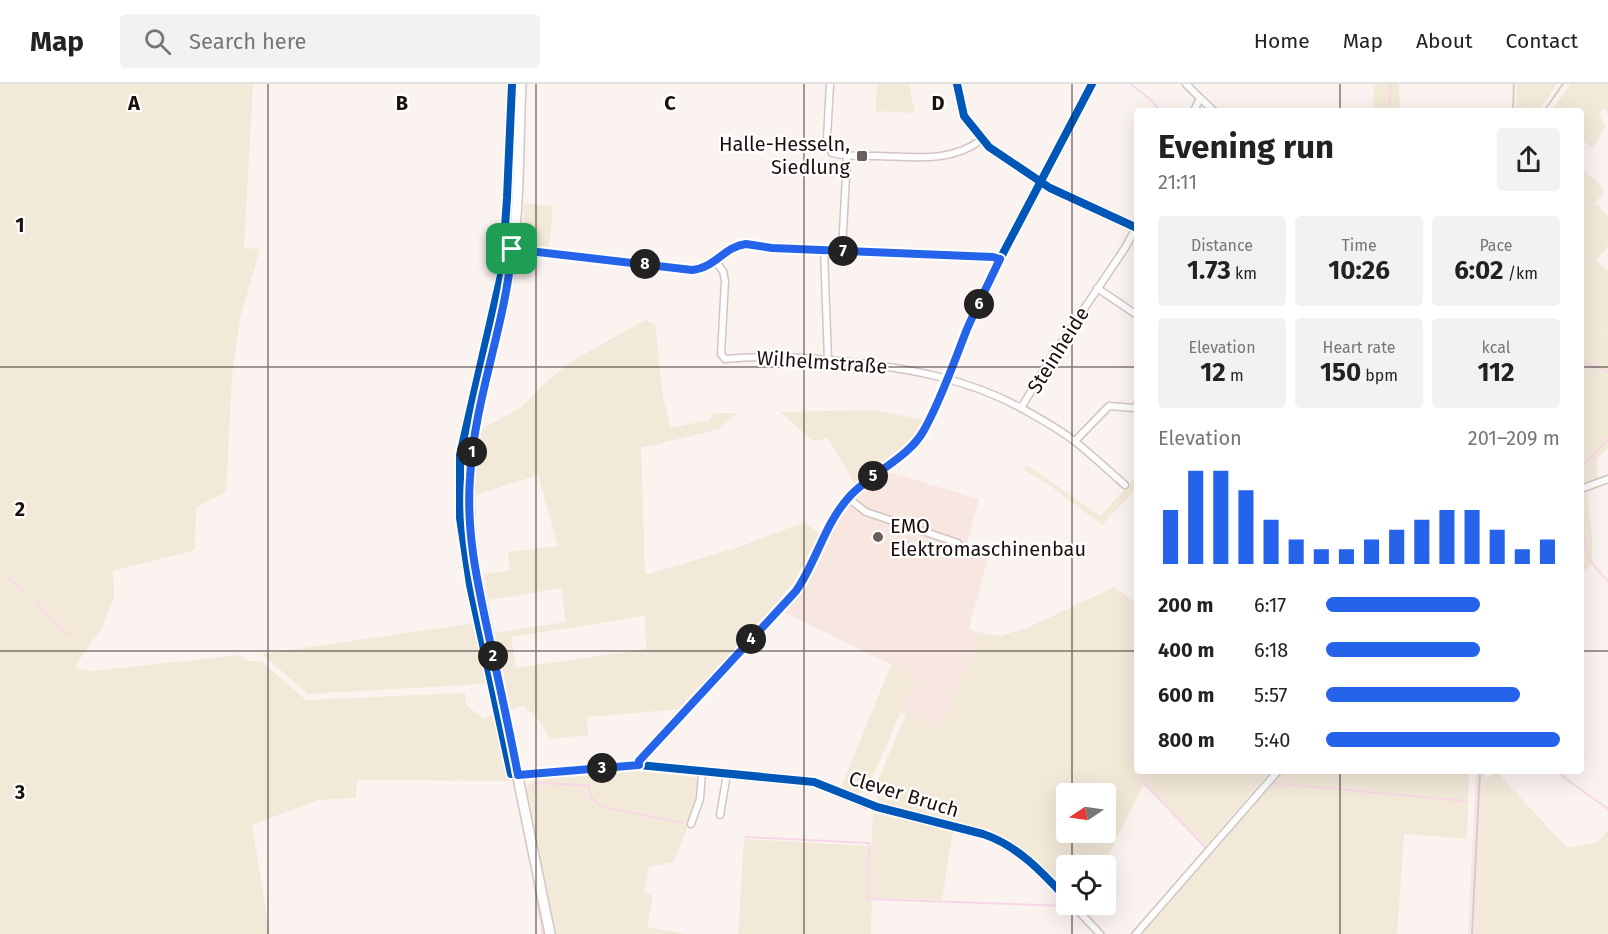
<!DOCTYPE html>
<html lang="en">
<head>
<meta charset="utf-8">
<style>
  :root { --surface:#fff; --page:#f2f2f2; --text:#222; --muted:#767676; --line:#e0e0e0; --accent:#2563eb }
  body { margin:0; font-family:"Fira Sans",sans-serif; background:var(--page); color:var(--text); height:100vh; display:flex; flex-direction:column; font-size:22px; white-space:nowrap }
  * { box-sizing:border-box; margin:0 }
  p { font-size:20px; color:var(--muted) }
  .icon { flex:none; width:33px; height:33px; fill:none; stroke:currentColor; stroke-width:2; stroke-linecap:round; stroke-linejoin:round }
  .map { position:relative; flex:1; overflow:hidden }
  .side { position:absolute; left:1134px; top:24px; width:450px; height:666px; display:flex; flex-direction:column; background:var(--surface); border-radius:6px; box-shadow:0 6px 24px #0002 }
  .side>* { flex:none }
  .needle { width:39px; rotate:257deg }
  .buttons { position:absolute; left:1056px; top:699px; display:grid; gap:12px }
  .buttons a { display:grid; place-items:center; width:60px; height:60px; border-radius:6px; background:var(--surface); box-shadow:0 6px 24px #0002; font-size:30px }
  .pin { position:absolute; display:grid; place-items:center; width:51px; height:51px; color:#fff; margin:-26px; border-radius:12px; box-shadow:0 3px 9px #0006 }
  .km { position:absolute; width:30px; height:30px; margin:-15px; border-radius:50%; background:#222; color:#fff; font-size:16px; line-height:30px; text-align:center }
  .round { display:grid; place-items:center; flex:none; width:63px; height:63px; border-radius:6px; background:var(--page) }
  .headline { display:flex; align-items:center; justify-content:space-between; height:102px; padding:0 24px }
  h1 { font-size:33px; font-weight:700; line-height:45px }
  .figures { display:grid; grid-template-columns:repeat(3,1fr); gap:9px; height:102px; padding:6px 24px }
  .figures div { display:grid; align-content:center; border-radius:6px; background:var(--page); text-align:center }
  .figures b { font-size:26px; font-weight:700 }
  .figures small { font-size:16px; font-weight:400 }
  .figures p { font-size:16px }
  .chart { height:168px; padding:12px 24px }
  .chart p { display:flex; justify-content:space-between }
  .chart svg { width:100%; height:108px; margin-top:6px; stroke:var(--accent); stroke-width:6 }
  ul { padding:0 24px; list-style:none; font-size:20px }
  li { display:grid; grid-template-columns:96px 72px 1fr; align-items:center; height:45px }
  li i { height:15px; border-radius:8px; background:var(--accent) }
  header { display:flex; align-items:center; gap:36px; box-sizing:border-box; height:84px; padding:0 30px; background:var(--surface); border-bottom:2px solid var(--line) }
  header strong { font-size:28px }
  nav { display:flex; gap:33px; margin-inline-start:auto; font-size:21px }
  .search { width:420px; height:54px; background:var(--page); display:flex; align-items:center; gap:15px; box-sizing:border-box; padding:0 21px; border-radius:6px; color:var(--muted); font-size:22px }
  .map>svg:first-child { display:block }
  .built { fill:#f8e6e1 }
  .green { fill:#f3e9d9; fill-rule:evenodd }
  .lines { fill:none; stroke-linecap:round; stroke-linejoin:round }
  .stream { stroke:#f8d8e8; stroke-width:2 }
  .minor-casing { stroke:#d1c6c3; stroke-width:9 }
  .secondary-casing { stroke:#d1c6c3; stroke-width:12 }
  .minor { stroke:#fefdfd; stroke-width:6 }
  .secondary { stroke:#fefdfd; stroke-width:9 }
  .rail { stroke:#d1cecd; stroke-width:2 }
  .cycleway-casing { stroke:#fff; stroke-width:11 }
  .cycleway { stroke:#0057b8; stroke-width:8 }
  .route-casing { stroke:#fff; stroke-width:12 }
  .route { stroke:#2563eb; stroke-width:8 }
  .grid { fill:none; stroke:#1c100d; stroke-width:1.5; stroke-opacity:0.55 }
  .poi-dot { fill:#6a5f5c; stroke:#fff; stroke-width:2 }
  .labels { text-anchor:middle; stroke-width:4.5; stroke-linejoin:round; paint-order:stroke }
  .poi-label { font-size:20px; fill:#1c100d; stroke:#fff; text-anchor:end }
  .street-label { font-size:20px; fill:#1c100d; stroke:#fff }
  .grid-label { font-size:20px; text-anchor:middle; font-weight:bold; fill:#1c100d; stroke:#fff; stroke-width:4.5; stroke-linejoin:round; paint-order:stroke }
</style>
</head>
<body>
<header>
<strong>Map</strong>
<div class="search"><svg class="icon" aria-label="search" viewBox="0 0 24 24"><circle cx="10" cy="10" r="6"/><path d="M15 15l6 6"/></svg>Search here</div>
<nav><a>Home</a><a>Map</a><a>About</a><a>Contact</a></nav>
</header>
<div class="map">
<svg width="1608" height="850" viewBox="0 0 1608 850">
  <rect width="100%" height="100%" fill="#fbf3f0"/>
  <g class="built">
    <path d="M886,387L979,415L965,466L988,474L969,544L976,548L978,563L939,644L900,628L914,597L910,590L784,528L813,489L825,461L849,417Z"/>
    <path d="M1476,687H1485L1477,850H1468Z"/>
  </g>
  <g class="green">
    <path d="M0,0H253L244,164L260,165L240,235L232,291L226,408L196,423L195,466L113,487L114,513L102,544L75,582L82,586L94,587L239,571L248,577H261L306,616L465,609L466,621L483,634L496,631L510,697L357,696L356,714L318,716L252,741L270,850H0Z"/>
    <path d="M877,0H909L915,29L876,27Z"/>
    <path d="M1376,0H1399L1400,27H1373L1374,4Z"/>
    <path d="M1517,0H1557L1539,27H1516Z"/>
    <path d="M1571,0H1608V28L1604,24L1600,30L1605,43L1593,64L1581,56V27H1551Z"/>
    <path d="M1581,84L1602,102L1603,109L1595,119L1608,132V162L1595,177L1608,186V250L1594,246L1608,251V363L1596,376L1598,395L1586,401L1592,452V479L1581,491Z"/>
    <path d="M524,119L553,122L549,165L530,162L523,156Z"/>
    <path d="M645,236L655,240L663,313L671,344L709,336L714,329H737L719,345L641,364L645,491L739,463L804,438L820,450L792,501L682,625L587,633L588,651L550,655L538,635L524,622L511,626L495,549L566,538L561,504L489,516L484,490L510,486L508,468L558,462L538,391L476,411L475,394L481,345L522,323L544,300L572,277ZM645,532L646,565L516,584L511,553Z"/>
    <path d="M874,326L924,336C913,362 877,383 855,401L828,354L813,357L780,328Z"/>
    <path d="M1027,381L1100,432L1137,392V404L1102,441L1049,401L1024,386Z"/>
    <path d="M1114,503L1137,520V687H1271L1206,762L1144,700L1115,757L1105,781L1066,782V809L1026,770L993,747L880,719L873,708L906,630L939,644L978,563L976,548L1001,552L1027,544ZM1066,710H1106V748H1066Z"/>
    <path d="M475,539L487,598L483,600L308,610L262,570Z"/>
    <path d="M891,581L910,590L914,597L867,706L857,711L841,704Z"/>
    <path d="M625,686L694,693L699,697C696,726 684,752 673,778L649,783L644,807L653,812L647,843L684,850H556L526,709C527,699 530,697 539,694Z"/>
    <path d="M1282,687H1469L1467,755L1404,750L1397,850H1141Z"/>
    <path d="M1496,687L1567,764L1598,758L1608,746V850H1477L1485,696Z"/>
    <path d="M873,729L953,747L942,816L872,814L871,850H738L744,755L871,762Z"/>
  </g>
  <g class="lines">
    <g class="stream">
      <path d="M1131,0L1152,17L1160,27"/>
      <path d="M1389,27L1391,0"/>
      <path d="M514,29L515,0"/>
      <path d="M507,169L514,39"/>
      <path d="M494,241L506,181"/>
      <path d="M1581,277L1608,288"/>
      <path d="M481,288L492,248"/>
      <path d="M473,324L480,294"/>
      <path d="M1581,384L1608,355"/>
      <path d="M1581,427C1586,436 1583,445 1584,456C1586,474 1596,485 1608,497"/>
      <path d="M462,433V390L470,336"/>
      <path d="M7,493L22,507"/>
      <path d="M471,495L472,500"/>
      <path d="M37,520L67,550"/>
      <path d="M478,529L480,537"/>
      <path d="M481,546L491,591"/>
      <path d="M1559,687L1566,695L1608,725"/>
      <path d="M1140,695L1205,763"/>
      <path d="M759,697L774,698"/>
      <path d="M780,699L807,701"/>
      <path d="M1273,699L1465,717"/>
      <path d="M532,707L535,699L589,701L591,713L600,722L682,739"/>
      <path d="M842,712L866,725"/>
      <path d="M875,719L977,745L1000,753L1040,783L1066,809"/>
      <path d="M878,728L960,748"/>
      <path d="M746,753L869,759L868,815L1069,822L1095,850"/>
      <path d="M1013,770L1039,791"/>
      <path d="M1048,800L1066,820"/>
      <path d="M535,805L543,850"/>
      <path d="M1077,820L1105,850"/>
      <path d="M1131,850L1274,687"/>
    </g>
    <defs>
      <g id="minor">
        <path d="M830,0L827,54L832,69C848,73 862,72 878,72C913,73 953,79 982,55"/>
        <path d="M957,0L964,32L989,63L1050,104L1137,144"/>
        <path d="M1186,0L1200,14L1194,27"/>
        <path d="M1200,14L1214,27"/>
        <path d="M512,165L692,186C717,183 721,165 738,161C749,159 762,163 772,164L993,173L1000,175"/>
        <path d="M824,166L828,276"/>
        <path d="M842,167L847,72"/>
        <path d="M716,178L723,187L725,197L721,270L725,275C766,271 807,273 848,278C908,284 969,295 1023,325C1041,335 1061,346 1077,359C1093,372 1109,387 1125,401"/>
        <path d="M1097,204L1137,231"/>
        <path d="M1021,324L1051,274L1125,164L1137,142"/>
        <path d="M1075,357L1109,322L1134,324L1137,321"/>
        <path d="M1581,405L1608,395"/>
        <path d="M848,414L866,428L958,459"/>
        <path d="M639,681V677L796,507L808,488L830,440L848,414L858,404L908,365L924,348L968,242L1000,175L1092,0"/>
        <path d="M518,691L639,681L814,698L877,723L996,754L1032,780L1066,814"/>
        <path d="M720,731L727,690"/>
        <path d="M691,740L700,715L702,688"/>
        <path d="M1072,820L1100,850"/>
        <path d="M1136,850L1278,687"/>
      </g>
      <path id="secondary" d="M521,0C518,63 520,129 509,191C501,238 487,283 478,329C467,381 467,433 475,484L550,850"/>
    </defs>
    <use href="#minor" class="minor-casing"/>
    <use href="#secondary" class="secondary-casing"/>
    <use href="#minor" class="minor"/>
    <use href="#secondary" class="secondary"/>
    <g class="rail">
      <path d="M1513,27L1514,0"/>
      <path d="M1544,27L1563,0"/>
      <path d="M1472,850L1480,687"/>
    </g>
    <defs>
      <g id="cycleway">
        <path d="M957,0L964,32L989,63L1050,104L1137,144"/>
        <path d="M511,690L470,501L460,434V371L502,187L507,114L512,0"/>
        <path d="M1066,814C1043,789 1017,761 983,750L877,723L814,698L639,681V677L796,507L808,488L830,440L848,414L858,404L908,365L924,348L968,242L1000,175L1092,0"/>
      </g>
    </defs>
    <use href="#cycleway" class="cycleway-casing"/>
    <use href="#cycleway" class="cycleway"/>
  </g>
  <g class="lines">
    <defs>
      <path id="route" d="M746,160L772,164L993,173L1000,175C989,198 977,222 967,245C954,278 941,316 924,346C909,374 871,389 850,412C824,440 817,477 796,507L639,677V681L518,691C509,643 498,595 488,548C477,497 466,447 470,394C474,316 505,243 512,165L692,186C717,183 723,163 746,160Z"/>
    </defs>
    <use href="#route" class="route-casing"/>
    <use href="#route" class="route"/>
  </g>
  <path class="grid" d="M268,0V850M536,0V850M804,0V850M1072,0V710M1340,0V27M0,283H1137M1581,283H1608M0,567H1137M1581,567H1608M1340,687V850M1072,748V782M1072,820V850"/>
  <g class="poi-dot">
    <rect x="856" y="66" width="12" height="12" rx="3"/>
    <circle cx="878" cy="453" r="6"/>
  </g>
  <g class="labels">
    <g class="poi-label">
      <text x="850" y="67">Halle-Hesseln,<tspan x="850" dy="23">Siedlung</tspan></text>
      <text x="890" y="449" text-anchor="start">EMO<tspan x="890" dy="23">Elektromaschinenbau</tspan></text>
    </g>
    <g class="street-label">
      <text transform="translate(1058 266) rotate(-58)" y="7">Steinheide</text>
      <text transform="translate(822 278) rotate(4)" y="7">Wilhelmstraße</text>
      <text transform="translate(904 710) rotate(17)" y="7">Clever Bruch</text>
    </g>
  </g>
  <g class="grid-label">
    <text x="134" y="26">A</text>
    <text x="402" y="26">B</text>
    <text x="670" y="26">C</text>
    <text x="938" y="26">D</text>
    <text x="20" y="148">1</text>
    <text x="20" y="432">2</text>
    <text x="20" y="715">3</text>
  </g>
</svg>
<div class="buttons">
<a><svg class="needle" viewBox="-14 -14 28 28"><path d="M0-13l5 13h-10z" fill="#e53935"/><path d="M0 13l5-13h-10z" fill="#767676"/></svg></a>
<a><svg class="icon" aria-label="locate" viewBox="0 0 24 24"><circle cx="12" cy="12" r="6"/><path d="M12 2v4M12 18v4M2 12h4M18 12h4"/></svg></a>
</div>
<div class="pin" style="left:512px;top:165px;background:#1e9e55"><svg class="icon" aria-label="arrive" viewBox="0 0 24 24"><path d="M6 21V4h12l-3 4 3 4H6"/></svg></div>
<b class="km" style="left:472px;top:368px">1</b>
<b class="km" style="left:493px;top:572px">2</b>
<b class="km" style="left:602px;top:684px">3</b>
<b class="km" style="left:751px;top:555px">4</b>
<b class="km" style="left:873px;top:392px">5</b>
<b class="km" style="left:979px;top:220px">6</b>
<b class="km" style="left:843px;top:167px">7</b>
<b class="km" style="left:645px;top:180px">8</b>
<section class="side">
<div class="headline"><div><h1>Evening run</h1><p>21:11</p></div><a class="round"><svg class="icon" aria-label="share" viewBox="0 0 24 24"><path d="M12 15V3M7 8l5-5 5 5M5 13v7h14v-7"/></svg></a></div>
<div class="figures">
<div><p>Distance</p><b>1.73<small> km</small></b></div>
<div><p>Time</p><b>10:26</b></div>
<div><p>Pace</p><b>6:02<small> /km</small></b></div>
</div>
<div class="figures">
<div><p>Elevation</p><b>12<small> m</small></b></div>
<div><p>Heart rate</p><b>150<small> bpm</small></b></div>
<div><p>kcal</p><b>112</b></div>
</div>
<div class="chart"><p><span>Elevation</span>201–209 m</p>
<svg viewBox="0 0 160 44" preserveAspectRatio="none"><path d="M5 44V22M15 44V6M25 44V6M35 44V14M45 44V26M55 44V34M65 44V38M75 44V38M85 44V34M95 44V30M105 44V26M115 44V22M125 44V22M135 44V30M145 44V38M155 44V34"/></svg>
</div>
<ul>
<li><b>200 m</b>6:17<i style="width:66%"></i></li>
<li><b>400 m</b>6:18<i style="width:66%"></i></li>
<li><b>600 m</b>5:57<i style="width:83%"></i></li>
<li><b>800 m</b>5:40<i style="width:100%"></i></li>
</ul>
</section>
</div>
</body>
</html>
